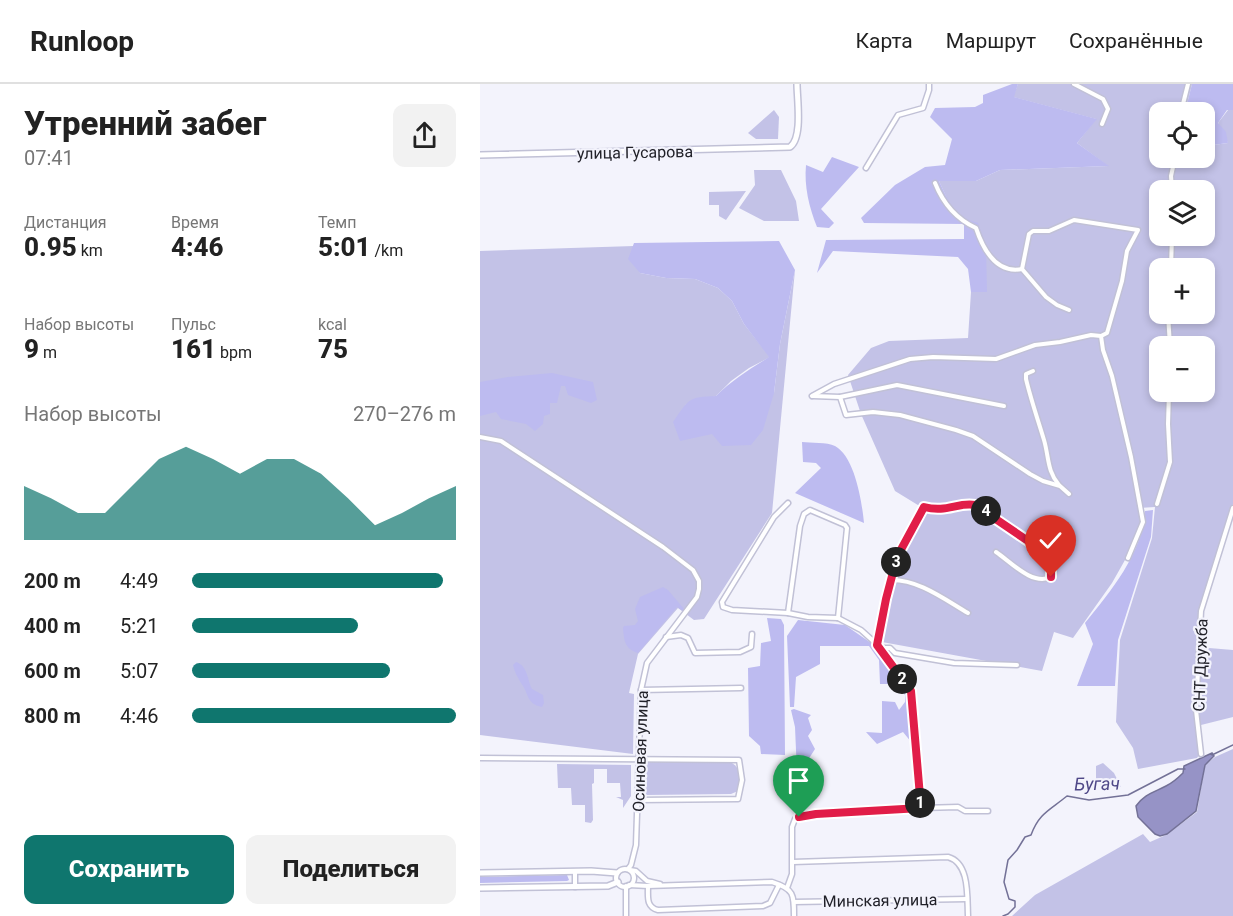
<!DOCTYPE html>
<html lang="ru">
<head>
<meta charset="utf-8">
<style>
  :root { --surface:#fff; --page:#f2f2f2; --text:#222; --muted:#767676; --line:#e0e0e0; --accent:#0f766e }
  body { margin:0; font-family:Roboto,sans-serif; background:var(--page); color:var(--text); height:100vh; display:flex; flex-direction:column; font-size:22px; white-space:nowrap }
  * { box-sizing:border-box; margin:0 }
  p { font-size:20px; color:var(--muted) }
  .icon { flex:none; width:33px; height:33px; fill:none; stroke:currentColor; stroke-width:2; stroke-linecap:round; stroke-linejoin:round }
  .map { position:relative; flex:1; overflow:hidden }
  .panel { display:flex; flex-direction:column; background:var(--surface); width:480px }
  .panel>* { flex:none }
  .tools { position:absolute; left:669px; top:18px; display:grid; gap:12px }
  .tools a { display:grid; place-items:center; width:66px; height:66px; border-radius:12px; background:var(--surface); box-shadow:0 3px 9px #0003; font-size:30px }
  .pin { position:absolute; display:grid; place-items:center; width:51px; height:51px; color:#fff; margin:-62px -26px; border-radius:50% 50% 50% 0; rotate:-45deg; box-shadow:0 0 6px #0007 }
  .pin .icon { rotate:45deg }
  .km { position:absolute; width:30px; height:30px; margin:-15px; border-radius:50%; background:#222; color:#fff; font-size:16px; line-height:30px; text-align:center }
  .round { display:grid; place-items:center; flex:none; width:63px; height:63px; border-radius:12px; background:var(--page) }
  .overview { display:flex; align-items:center; justify-content:space-between; height:102px; padding:0 24px }
  h1 { font-size:33px; font-weight:800; line-height:45px }
  .figures { display:grid; grid-template-columns:repeat(3,1fr); gap:9px; height:102px; padding:6px 24px }
  .figures div { display:grid; align-content:center }
  .figures b { font-size:26px; font-weight:800 }
  .figures small { font-size:16px; font-weight:400 }
  .figures p { font-size:16px }
  .chart { height:168px; padding:12px 24px }
  .chart p { display:flex; justify-content:space-between }
  .chart svg { width:100%; height:108px; margin-top:6px; fill:var(--accent); opacity:.7 }
  .primary-button { display:flex; gap:12px; margin-top:auto; padding:12px 24px }
  .primary-button a { flex:1; height:69px; border-radius:12px; background:var(--accent); color:#fff; font-size:24px; font-weight:800; line-height:69px; text-align:center }
  .primary-button a+a { background:var(--page); color:var(--text) }
  ul { padding:0 24px; list-style:none; font-size:20px }
  li { display:grid; grid-template-columns:96px 72px 1fr; align-items:center; height:45px }
  li i { height:15px; border-radius:8px; background:var(--accent) }
  header { display:flex; align-items:center; gap:36px; box-sizing:border-box; height:84px; padding:0 30px; background:var(--surface); border-bottom:2px solid var(--line) }
  header strong { font-size:28px }
  nav { display:flex; gap:33px; margin-inline-start:auto; font-size:21px }
  main { display:flex; flex:1; min-height:0 }
  .map>svg:first-child { display:block }
  .green { fill:#c3c2e7; fill-rule:evenodd }
  .forest { fill:#bdbbf0 }
  .water { fill:#9693c6; stroke:#737197; stroke-width:1.5 }
  .lines { fill:none; stroke-linecap:round; stroke-linejoin:round }
  .stream { stroke:#737197; stroke-width:1.5 }
  .minor-casing { stroke:#c1c1d6; stroke-width:7 }
  .tertiary-casing { stroke:#c1c1d6; stroke-width:8 }
  .minor { stroke:#fff; stroke-width:4 }
  .tertiary { stroke:#fff; stroke-width:5 }
  .route-casing { stroke:#fff; stroke-width:12 }
  .route { stroke:#e11d48; stroke-width:8 }
  .labels { text-anchor:middle; stroke-width:4.5; stroke-linejoin:round; paint-order:stroke }
  .street-label { font-size:16px; fill:#212129; stroke:#f3f3fc }
  .water-label { font-size:18px; font-style:italic; fill:#4f4888; stroke:#f3f3fc }
</style>
</head>
<body>
<header>
<strong>Runloop</strong>
<nav><a>Карта</a><a>Маршрут</a><a>Сохранённые</a></nav>
</header>
<main>
<section class="panel">
<div class="overview"><div><h1>Утренний забег</h1><p>07:41</p></div><a class="round"><svg class="icon" aria-label="share" viewBox="0 0 24 24"><path d="M12 15V3M7 8l5-5 5 5M5 13v7h14v-7"/></svg></a></div>
<div class="figures">
<div><p>Дистанция</p><b>0.95<small> km</small></b></div>
<div><p>Время</p><b>4:46</b></div>
<div><p>Темп</p><b>5:01<small> /km</small></b></div>
</div>
<div class="figures">
<div><p>Набор высоты</p><b>9<small> m</small></b></div>
<div><p>Пульс</p><b>161<small> bpm</small></b></div>
<div><p>kcal</p><b>75</b></div>
</div>
<div class="chart"><p><span>Набор высоты</span>270–276 m</p>
<svg viewBox="0 0 160 44" preserveAspectRatio="none"><path d="M0 44V22L10 27L20 33L30 33L40 22L50 11L60 6L70 11L80 17L90 11L100 11L110 17L120 27L130 38L140 33L150 27L160 22V44z"/></svg>
</div>
<ul>
<li><b>200 m</b>4:49<i style="width:95%"></i></li>
<li><b>400 m</b>5:21<i style="width:63%"></i></li>
<li><b>600 m</b>5:07<i style="width:75%"></i></li>
<li><b>800 m</b>4:46<i style="width:100%"></i></li>
</ul>
<div class="primary-button"><a>Сохранить</a><a>Поделиться</a></div>
</section>
<div class="map">
<svg width="753" height="832" viewBox="0 0 753 832">
  <rect width="100%" height="100%" fill="#f3f3fc"/>
  <g class="green">
    <path d="M538,0H712L705,28H680V74H724L725,67L733,61L748,59L738,39L748,26H753V420L719,528L717,563L753,566V633L717,642L719,671L717,674L658,685L653,664L636,638L640,556L672,454L675,423L659,424L661,437L645,476L632,499L593,554L574,548L562,587L402,558L413,498L424,470L446,426L415,407L381,330L368,291L391,264L409,257L488,254L491,208H506L485,136L470,121L459,97H496L520,86L628,82L597,59L616,35L533,13ZM680,106H724V152H680ZM680,184H724V230H680ZM680,262H724V308H680Z"/>
    <path d="M294,26L299,33L298,55H276L268,49Z"/>
    <path d="M274,86H301L316,117L319,137H284L259,124L275,101Z"/>
    <path d="M266,107L246,136L239,132V121H229V108Z"/>
    <path d="M154,162L160,189L186,194L215,195L238,204L252,217L264,240L290,273L269,284L251,297L236,312L205,321L294,309L300,260L315,186L292,429L224,535L214,536L198,524L158,570L149,609L154,610L153,670L0,651V167Z"/>
    <path d="M753,665V832H532L555,811L663,750L670,758L686,751L717,728L725,681L735,673Z"/>
    <path d="M166,678L252,679C261,684 261,697 258,707L251,710L165,711L164,680Z"/>
    <path d="M623,679L634,689L641,703H622L616,695V682Z"/>
    <path d="M77,680L151,681V712L143,724V716L136,713H141L140,699H127V685H114V699L112,700L113,736L111,739L105,738V721H92L91,704H78Z"/>
  </g>
  <g class="forest">
    <path d="M532,0H538L534,13L617,35L597,59L629,82L520,86L496,97H459C469,118 474,133 498,139L506,162L507,208H491L488,185L478,173L353,167L337,189L346,156L484,155V140L384,139L381,134L415,101L445,83L465,81L472,55L450,33L455,24L495,23L503,19V11Z"/>
    <path d="M712,0H753V26H747L738,39L746,48L748,59L733,61L725,67L724,28H705Z"/>
    <path d="M352,73L379,83L341,125L354,139L349,144L337,143C329,123 324,102 326,81L343,88Z"/>
    <path d="M299,157L315,186L300,260L294,309L283,346L271,361L242,362L232,350L200,357L193,338C209,315 208,313 236,312C252,296 270,285 289,273L264,240L252,217L238,204L215,195L186,194L160,189L148,175L154,159Z"/>
    <path d="M72,289L113,298L117,316L111,319L88,311L85,302H81L77,319H70V330L64,332L63,340L55,347L46,340L21,335L16,328L0,332V298L28,293Z"/>
    <path d="M322,358C331,359 347,358 355,362C375,373 382,418 384,439L315,409L341,384L336,379L323,378Z"/>
    <path d="M673,426L671,453L638,556L635,602H597L613,560L605,539C631,507 662,470 665,427Z"/>
    <path d="M183,503L188,506L204,525L203,527L197,523L158,569C145,565 144,557 143,544L144,542L155,541L158,537L155,525L160,513Z"/>
    <path d="M287,534L301,535L304,541L305,671L281,670L280,662L269,652L268,584L280,582L281,559L291,557Z"/>
    <path d="M318,536L365,541L394,561L429,608L432,659L423,648L397,660L386,648L402,649V617L415,618L419,626L425,618V611L415,600H400L399,576L389,562H340V580L316,593L314,623H310L307,552Z"/>
    <path d="M36,578C48,582 47,595 52,605L63,611L64,619L62,623C46,620 49,609 41,599C37,592 35,589 33,581Z"/>
    <path d="M314,625L331,631L328,634L332,646L328,652L335,665L326,679L333,682L334,700L328,715L318,712L315,643L311,626Z"/>
    <path d="M87,791L89,796L87,797L0,799V793Z"/>
  </g>
  <path class="water" d="M732,669L734,672L725,681L716,727L687,750L680,752L675,750L658,733L656,722C664,710 675,708 686,702C692,699 698,694 703,689L704,682Z"/>
  <g class="lines">
    <g class="stream">
      <path d="M732,671L753,661"/>
      <path d="M523,832L528,830L535,823V817L529,815L524,798L528,776L537,766L545,753L551,751C559,729 570,726 587,712L609,716L648,711L698,685H705"/>
    </g>
    <defs>
      <g id="minor">
        <path d="M594,0L623,15L628,25L622,40"/>
        <path d="M701,28L708,0"/>
        <path d="M386,84L418,31L443,24L449,6V0"/>
        <path d="M455,99C463,119 476,135 496,144C503,165 516,190 542,185L566,213L577,221L589,226"/>
        <path d="M692,106L691,92L695,74"/>
        <path d="M691,184L692,152"/>
        <path d="M542,185L549,150L553,147H569L594,136L658,146L647,167L642,197L627,249L621,252"/>
        <path d="M688,230L690,262"/>
        <path d="M553,287L546,290V295C551,316 558,336 564,356C569,373 567,387 579,401"/>
        <path d="M332,312L354,300L430,275L453,273L516,275L555,261L580,258L611,251L621,252L623,266L632,292L651,373L663,438L648,474"/>
        <path d="M333,312L360,313L366,331L393,328L420,331L476,346L493,352L550,390L563,397L580,402L589,410"/>
        <path d="M360,313L417,301L524,322"/>
        <path d="M0,353L21,357L183,463L213,486L219,497V505L217,513L167,579L161,606L156,761L151,781L148,785"/>
        <path d="M308,419L294,433L242,518L243,523L252,526L308,529L328,533L358,534L381,546L401,564L431,607L441,724"/>
        <path d="M677,420L690,378L688,340L689,308"/>
        <path d="M410,496C438,495 464,515 488,529"/>
        <path d="M308,529L320,442L324,430L330,426L365,441L367,444L358,534"/>
        <path d="M186,553L201,551L208,554L215,569L260,568L271,563L272,550"/>
        <path d="M397,560L406,515L417,473L444,423C467,429 476,418 495,421L551,459L554,467L571,480V493C552,502 531,478 516,468"/>
        <path d="M402,564H410L415,569L474,579L537,581"/>
        <path d="M161,606L261,604"/>
        <path d="M721,670L716,626L721,527L753,424"/>
        <path d="M0,674L259,676L262,696L258,715L159,716"/>
        <path d="M313,778L468,773C490,779 487,813 488,832"/>
        <circle cx="145" cy="794" r="9"/>
        <path d="M150,786L156,787L167,797L180,800"/>
        <path d="M95,788V803"/>
        <path d="M149,801L168,802L292,798C314,805 314,810 314,832"/>
        <path d="M168,802C168,813 166,823 178,826L283,822L290,819L299,801"/>
        <path d="M307,804L312,790V743L315,735L336,730L441,724L478,723L485,727H508"/>
        <path d="M314,818L487,815"/>
        <path d="M146,832V802"/>
      </g>
      <g id="tertiary">
        <path d="M0,71L310,63C323,54 317,15 317,0"/>
        <path d="M0,789L111,787L137,789"/>
        <path d="M0,804L128,802L138,798"/>
      </g>
    </defs>
    <use href="#minor" class="minor-casing"/>
    <use href="#tertiary" class="tertiary-casing"/>
    <use href="#minor" class="minor"/>
    <use href="#tertiary" class="tertiary"/>
  </g>
  <g class="lines">
    <defs>
      <path id="route" d="M319,733L336,730L441,724L431,607L397,561L406,515L417,473L444,423C467,429 477,418 495,421L551,459L554,467L571,480V493"/>
    </defs>
    <use href="#route" class="route-casing"/>
    <use href="#route" class="route"/>
  </g>
  <g class="labels">
    <g class="street-label">
      <text transform="translate(155 68) rotate(-1)" y="6">улица Гусарова</text>
      <text transform="translate(720 581) rotate(-88)" y="6">СНТ Дружба</text>
      <text transform="translate(160 667) rotate(-88)" y="6">Осиновая улица</text>
      <text transform="translate(400 816) rotate(-1)" y="6">Минская улица</text>
    </g>
    <g class="water-label">
      <text transform="translate(617 700) rotate(-1)" y="6">Бугач</text>
    </g>
  </g>
</svg>
<div class="tools">
<a><svg class="icon" aria-label="locate" viewBox="0 0 24 24"><circle cx="12" cy="12" r="6"/><path d="M12 2v4M12 18v4M2 12h4M18 12h4"/></svg></a>
<a><svg class="icon" aria-label="layers" viewBox="0 0 24 24"><path d="M12 4l9 5-9 5-9-5zM3 14l9 5 9-5"/></svg></a>
<a>+</a>
<a>−</a>
</div>
<div class="pin" style="left:319px;top:733px;background:#1e9e55"><svg class="icon" aria-label="arrive" viewBox="0 0 24 24"><path d="M6 21V4h12l-3 4 3 4H6"/></svg></div>
<div class="pin" style="left:571px;top:493px;background:#d93025"><svg class="icon" aria-label="check" viewBox="0 0 24 24"><path d="M5 12l5 5 9-10"/></svg></div>
<b class="km" style="left:440px;top:719px">1</b>
<b class="km" style="left:422px;top:595px">2</b>
<b class="km" style="left:416px;top:478px">3</b>
<b class="km" style="left:506px;top:427px">4</b>
</div>
</main>
</body>
</html>
